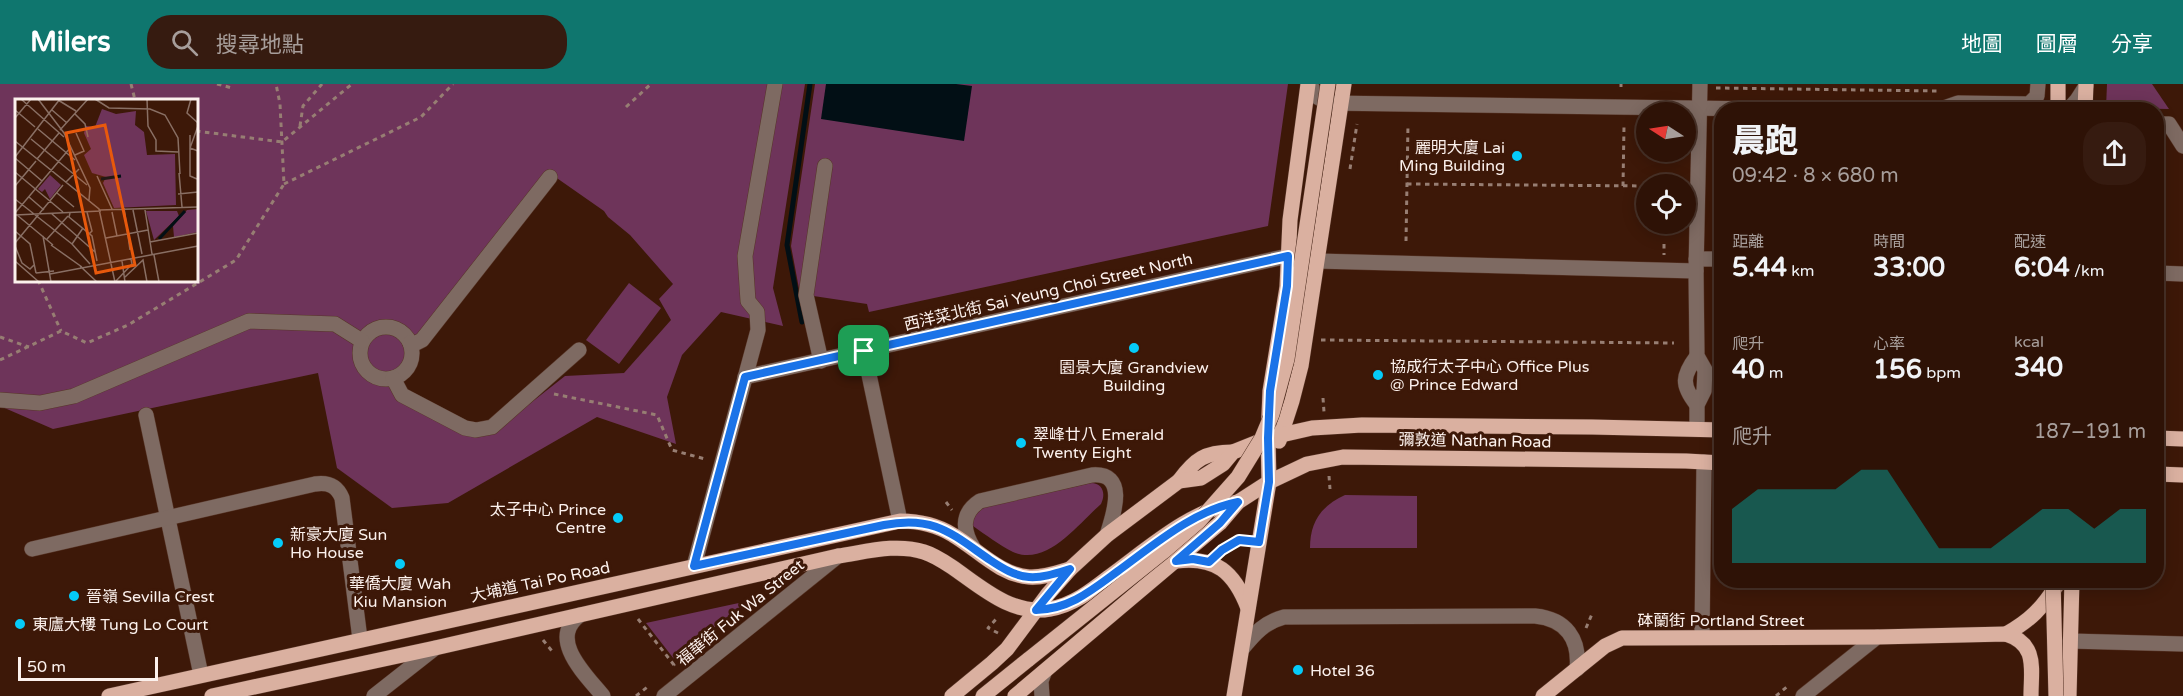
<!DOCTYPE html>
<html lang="zh-TW">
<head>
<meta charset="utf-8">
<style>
  :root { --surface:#2e1206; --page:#361b10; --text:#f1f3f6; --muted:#a79e9b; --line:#493228; --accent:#0f766e }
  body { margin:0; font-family:"Varela Round","Noto Sans TC",sans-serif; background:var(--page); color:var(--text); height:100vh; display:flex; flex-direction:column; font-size:22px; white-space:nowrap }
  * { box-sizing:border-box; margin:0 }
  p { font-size:20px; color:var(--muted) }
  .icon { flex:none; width:33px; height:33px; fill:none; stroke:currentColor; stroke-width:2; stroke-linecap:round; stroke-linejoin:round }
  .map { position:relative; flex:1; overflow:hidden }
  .panel { position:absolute; left:1714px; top:18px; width:450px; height:486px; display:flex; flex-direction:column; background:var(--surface); border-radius:24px; box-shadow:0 3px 15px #0003,0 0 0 2px var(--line) }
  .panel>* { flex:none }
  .needle { width:39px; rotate:282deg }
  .buttons { position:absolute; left:1636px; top:18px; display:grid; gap:12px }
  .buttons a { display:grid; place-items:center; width:60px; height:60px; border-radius:50%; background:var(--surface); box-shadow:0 3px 15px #0003,0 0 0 2px var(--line); font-size:30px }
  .scale { position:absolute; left:18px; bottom:15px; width:140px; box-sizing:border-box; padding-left:6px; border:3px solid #fcf1ed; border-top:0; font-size:16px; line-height:21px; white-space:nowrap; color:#fcf1ed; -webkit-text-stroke:4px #3d1808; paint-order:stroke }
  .pin { position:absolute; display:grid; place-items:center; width:51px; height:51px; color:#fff; margin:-26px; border-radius:12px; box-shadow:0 3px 9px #0006 }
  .round { display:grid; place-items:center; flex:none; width:63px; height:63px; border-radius:24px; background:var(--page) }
  .headline { display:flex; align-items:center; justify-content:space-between; height:102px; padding:0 18px }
  h1 { font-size:33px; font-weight:800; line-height:45px }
  .figures { display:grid; grid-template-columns:repeat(3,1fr); gap:9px; height:102px; padding:6px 18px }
  .figures div { display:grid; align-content:center }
  .figures b { font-size:26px; font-weight:800 }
  .figures small { font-size:16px; font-weight:400 }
  .figures p { font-size:16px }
  .chart { height:168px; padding:12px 18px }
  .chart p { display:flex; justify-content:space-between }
  .chart svg { width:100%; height:108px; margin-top:6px; fill:var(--accent); opacity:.7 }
  header { display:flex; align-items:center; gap:36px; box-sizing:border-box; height:84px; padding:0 30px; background:var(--accent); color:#fff }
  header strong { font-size:28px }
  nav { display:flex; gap:33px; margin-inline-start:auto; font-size:21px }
  .search { width:420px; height:54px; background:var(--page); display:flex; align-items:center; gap:15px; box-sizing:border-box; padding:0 21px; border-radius:24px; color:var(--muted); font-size:22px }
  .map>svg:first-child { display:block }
  .green { fill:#6e345a; fill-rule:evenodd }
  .water { fill:#020f15 }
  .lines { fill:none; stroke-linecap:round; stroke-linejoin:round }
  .stream { stroke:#020f15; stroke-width:5 }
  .minor-casing { stroke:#583628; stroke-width:16 }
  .major-casing { stroke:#583628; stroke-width:16 }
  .path { stroke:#977e73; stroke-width:3; stroke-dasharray:4.5 4.5; stroke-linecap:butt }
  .minor { stroke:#7e6a62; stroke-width:15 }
  .major { stroke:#dab0a0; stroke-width:15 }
  .major-bridge-casing { stroke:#583628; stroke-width:16; stroke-linecap:butt }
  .major-bridge { stroke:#dab0a0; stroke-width:15 }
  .route-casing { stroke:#fff; stroke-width:12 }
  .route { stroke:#1a73e8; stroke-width:8 }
  .poi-dot { fill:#05cbf9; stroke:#3d1808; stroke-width:2 }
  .labels { text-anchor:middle; stroke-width:6; stroke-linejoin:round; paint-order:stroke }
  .poi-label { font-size:16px; fill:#fcf1ed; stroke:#3d1808; text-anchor:start }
  .street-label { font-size:16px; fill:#fcf1ed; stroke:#3d1808 }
  .inset-river { fill:none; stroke:#020f15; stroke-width:3 }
  .inset-road { fill:none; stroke:#896f64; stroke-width:1.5 }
  .view { fill:#e8590c; fill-opacity:0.15; stroke:#e8590c; stroke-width:3 }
  .inset-edge { fill:none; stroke:#fcf1ed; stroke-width:3 }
</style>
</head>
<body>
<header>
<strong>Milers</strong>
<div class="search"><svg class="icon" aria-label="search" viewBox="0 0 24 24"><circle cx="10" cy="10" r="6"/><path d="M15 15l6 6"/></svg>搜尋地點</div>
<nav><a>地圖</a><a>圖層</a><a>分享</a></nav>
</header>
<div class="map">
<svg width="2183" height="612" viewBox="0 0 2183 612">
  <rect width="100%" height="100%" fill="#3d1808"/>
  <g class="green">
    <path d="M0,0H805L773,204L783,242L721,228L682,271L667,313L676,360L597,333L448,419L392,424L337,384L318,289L53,345L0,322ZM16,16H196V196H16ZM551,90L604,127L608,133L630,151L673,200L659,215L671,236L624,289L565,292L504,340L476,353L463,351L389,300L459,200Z"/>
    <path d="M815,0H1288L1268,142L869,228L867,220L800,210L791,162Z"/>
    <path d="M2107,0H2152L2169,25L2106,24Z"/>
    <path d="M629,199L661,224L619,280L586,256Z"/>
    <path d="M1091,399C1103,399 1106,410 1101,420C1078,440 1047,483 1013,468C999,461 986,451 973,442C971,433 978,428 985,423Z"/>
    <path d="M1345,411L1417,412V464H1310C1310,438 1321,422 1345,411Z"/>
    <path d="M748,517L674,575L646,539Z"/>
  </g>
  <path class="water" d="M826,0H956L972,2L964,57L821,35Z"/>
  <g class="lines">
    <path class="stream" d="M802,238L787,161L810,0"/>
    <defs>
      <g id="minor">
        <path d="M1310,0L1317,13L1328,19L1843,26"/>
        <path d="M1938,26L1958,19L2029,20L2037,12L2038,0"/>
        <path d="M2068,26L2077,16L2086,2"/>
        <path d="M2157,40H2169L2183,62"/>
        <path d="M1696,175H1722"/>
        <path d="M1317,177L1696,187"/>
        <path d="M2157,189L2183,190"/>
        <circle cx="386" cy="269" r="26"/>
        <path d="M410,259H416L422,256L550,93"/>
        <path d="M864,267L900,437"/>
        <path d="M1697,272C1682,292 1681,301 1697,321"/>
        <path d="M821,277L806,211L825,82"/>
        <path d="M745,293L1288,172"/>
        <path d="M393,294L402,311L465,344L476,346L492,343L579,266"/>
        <path d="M0,316L40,319L74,312L249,237L335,240L362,257"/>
        <path d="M146,331L201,591"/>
        <path d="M1697,344V321L1704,307L1705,286L1697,272L1696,187L1700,0"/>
        <path d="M32,465L315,400C329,398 337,402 342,414L360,555"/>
        <path d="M974,465C963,448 960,430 980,417L1092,391C1129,388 1113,432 1107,451"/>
        <path d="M694,482L758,246L757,228L748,217L745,172L775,0"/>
        <path d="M580,531C547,555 586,591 603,612"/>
        <path d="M1702,553L1704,378"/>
        <path d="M2070,557L2183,560"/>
        <path d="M1242,565C1255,549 1265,538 1284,533L1535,532C1566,535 1580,555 1577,585"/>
        <path d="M374,612L435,564"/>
        <path d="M664,612L838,472"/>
        <path d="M1042,612L1041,597L1044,589"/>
        <path d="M1803,612L1877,553"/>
      </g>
      <g id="major">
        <path d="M2058,26V0"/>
        <path d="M2085,26L2086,0"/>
        <path d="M2157,354L2183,355"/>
        <path d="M1279,357L1292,317L1301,282L1344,0"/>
        <path d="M2157,390L2183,391"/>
        <path d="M1179,397C1195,375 1205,368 1233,368"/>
        <path d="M1176,477C1216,472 1234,488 1248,524"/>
        <path d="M2006,550C2031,536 2042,524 2057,501"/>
        <path d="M109,612L900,437C920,437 937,441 953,451C977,465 1000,491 1029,493C1043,494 1057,489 1070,485"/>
        <path d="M212,612L435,564L838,472C866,468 896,459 924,468C934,471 943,477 952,483C981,503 1012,532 1050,525C1073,521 1091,507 1109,493C1149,464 1189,427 1238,418"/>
        <path d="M952,612L992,579L1007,565L1048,510L1070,485L1107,451L1179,397L1201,394L1223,380L1233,368L1268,354L1312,344L1362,341L1592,343L1722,346"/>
        <path d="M983,612L1029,575"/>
        <path d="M1015,612L1220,439L1238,418L1269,398L1307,380L1343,373L1686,377L1722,379"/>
        <path d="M1234,612L1269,398L1268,354L1270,307L1287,203L1290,136L1308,0"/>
        <path d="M1543,612L1605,562L1622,554L1877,553L2006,550C2038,560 2031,585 2031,612"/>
        <path d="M2069,612L2072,496"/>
      </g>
    </defs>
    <use href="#minor" class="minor-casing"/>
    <use href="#major" class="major-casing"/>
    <g class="path">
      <path d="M131,0L135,16"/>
      <path d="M217,0L232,4"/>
      <path d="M1621,3V0"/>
      <path d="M1716,4L1938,7"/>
      <path d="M626,23L651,0"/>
      <path d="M300,42L303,22L322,0"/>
      <path d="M196,47L282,58L352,0"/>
      <path d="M1350,85L1357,40"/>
      <path d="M284,100L421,33L453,0"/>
      <path d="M1407,100L1647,102"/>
      <path d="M1623,102L1624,42"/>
      <path d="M2157,108L2158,57"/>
      <path d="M1406,157L1408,40"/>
      <path d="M1664,160V171"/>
      <path d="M38,196L61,247"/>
      <path d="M0,253L29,263"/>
      <path d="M1321,256L1674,259"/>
      <path d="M0,276L61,247L87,259L128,241L236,176L284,100L280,20L276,0"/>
      <path d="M554,310L657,331L672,366L705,375"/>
      <path d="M1323,314L1324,328"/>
      <path d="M1329,392L1330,405"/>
      <path d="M946,418L952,426"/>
      <path d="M1222,466L1239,456H1242"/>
      <path d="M638,535L674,581L671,583"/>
      <path d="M1586,544L1592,530"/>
      <path d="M998,549L988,544L998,533"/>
      <path d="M543,556L552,567"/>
      <path d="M636,612L650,601"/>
      <path d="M1776,612L1789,601"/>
    </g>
    <use href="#minor" class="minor"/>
    <use href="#major" class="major"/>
    <defs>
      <g id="major-bridge">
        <path d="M2053,496L2056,612"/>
        <path d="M1029,575L1163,468L1199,437L1238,393L1262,354L1272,330L1287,275L1328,0"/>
      </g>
    </defs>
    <use href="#major-bridge" class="major-bridge-casing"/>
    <use href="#major-bridge" class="major-bridge"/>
  </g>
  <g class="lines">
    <defs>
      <path id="route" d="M1288,172L1287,202L1270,307L1268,354L1269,398L1259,458L1239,456L1222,466L1209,478L1193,475L1176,477L1220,439L1238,418C1193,427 1155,460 1118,487C1092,506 1070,525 1036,526L1070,485C1057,489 1043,494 1029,493C1015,492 1002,484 990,476C952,450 934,431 884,441L694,482L745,293Z"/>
    </defs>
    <use href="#route" class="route-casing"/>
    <use href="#route" class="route"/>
  </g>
  <g class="poi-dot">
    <circle cx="1517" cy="72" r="6"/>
    <circle cx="1134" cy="264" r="6"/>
    <circle cx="1378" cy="291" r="6"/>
    <circle cx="1021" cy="359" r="6"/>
    <circle cx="618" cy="434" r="6"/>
    <circle cx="278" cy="459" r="6"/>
    <circle cx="400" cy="480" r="6"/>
    <circle cx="74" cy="512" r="6"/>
    <circle cx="20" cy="540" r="6"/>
    <circle cx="1298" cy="586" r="6"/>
  </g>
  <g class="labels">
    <g class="poi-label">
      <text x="1505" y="69" text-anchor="end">麗明大廈 Lai<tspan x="1505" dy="18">Ming Building</tspan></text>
      <text x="1390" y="288">協成行太子中心 Office Plus<tspan x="1390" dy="18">@ Prince Edward</tspan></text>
      <text x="1134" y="289" text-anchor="middle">園景大廈 Grandview<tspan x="1134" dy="18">Building</tspan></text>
      <text x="1033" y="356">翠峰廿八 Emerald<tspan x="1033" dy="18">Twenty Eight</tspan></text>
      <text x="606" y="431" text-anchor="end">太子中心 Prince<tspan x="606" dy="18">Centre</tspan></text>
      <text x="290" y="456">新豪大廈 Sun<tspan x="290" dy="18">Ho House</tspan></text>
      <text x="400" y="505" text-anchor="middle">華僑大廈 Wah<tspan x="400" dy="18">Kiu Mansion</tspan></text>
      <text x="86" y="518">晉嶺 Sevilla Crest</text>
      <text x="32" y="546">東廬大樓 Tung Lo Court</text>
      <text x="1310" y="592">Hotel 36</text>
    </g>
    <g class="street-label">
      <text transform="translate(1048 207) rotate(-13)" y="6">西洋菜北街 Sai Yeung Choi Street North</text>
      <text transform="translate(1475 356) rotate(1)" y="6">彌敦道 Nathan Road</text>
      <text transform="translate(540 497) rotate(-12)" y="6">大埔道 Tai Po Road</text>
      <text transform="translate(740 528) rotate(-39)" y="6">福華街 Fuk Wa Street</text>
      <text x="1721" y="542">砵蘭街 Portland Street</text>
    </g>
  </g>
  <g transform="translate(15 15)">
    <rect width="183" height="183" fill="#3d1808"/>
    <path d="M87,10L101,15L121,12L120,26L129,33L132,56L160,55L161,106L99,109L88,84L91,78L77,74L69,56L76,50L69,34L71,27L80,28ZM35,76L46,86L35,100L30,90L27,93L23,90ZM183,110V133L159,138L158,127L172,111ZM131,112H162L164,117L139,141Z" fill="#6e345a"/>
    <path class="inset-river" d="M86,80L106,77M144,140L170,112"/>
    <path class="inset-road" d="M6,0L49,38M23,0L49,34L75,89L74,101M80,0L94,9L135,10L150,16L163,39L165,75M132,0L133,27L141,41V52L163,53M176,0L172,14L183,24M43,1L61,12M0,11L20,28M37,11L52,24M60,15L70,25L73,38M0,19L16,0M183,27L175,49L183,52M23,30L60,61M45,31L73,0M175,36V77L182,80M16,40L72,86M0,42L84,110L100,183M60,56L69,52L61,34M0,58L45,0M0,59L27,82M22,60L44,34M0,73L48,113M164,74L167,108M82,77L97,110M51,83L64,70M0,87L21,62M42,94L59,108M163,95L183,93M14,98L29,111M0,100L57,145L75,165M109,109L115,151M84,111L183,108M118,111L127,155M130,111L137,155M72,113L77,132L74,135M97,113L102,137M0,114L55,49M55,114L54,118L77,137L82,162M37,115L80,153M0,116L86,112M2,116L38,146M0,132L15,145L21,174M28,137L36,183M91,139L133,131M32,140L53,117M135,143L183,134M0,144L48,86M57,145L68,129M36,146L67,168M0,147L7,164L15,170L19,166M139,156L144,183M0,162L24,183M107,162L110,183M65,167L82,183M21,174L39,172M35,175L183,147M110,178L128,161L132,183M101,182L117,165L116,160"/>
    <path class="view" d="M90,26L120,166L81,174L51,34Z"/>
    <rect width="183" height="183" class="inset-edge"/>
  </g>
</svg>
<div class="buttons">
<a><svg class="needle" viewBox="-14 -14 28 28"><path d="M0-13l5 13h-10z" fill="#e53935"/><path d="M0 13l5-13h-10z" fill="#a79e9b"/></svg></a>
<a><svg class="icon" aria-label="locate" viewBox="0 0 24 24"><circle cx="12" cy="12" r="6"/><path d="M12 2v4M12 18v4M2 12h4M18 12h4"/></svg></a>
</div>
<div class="scale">50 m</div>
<div class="pin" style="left:864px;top:267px;background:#1e9e55"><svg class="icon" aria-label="arrive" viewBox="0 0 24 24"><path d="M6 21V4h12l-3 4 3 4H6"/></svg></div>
<section class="panel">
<div class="headline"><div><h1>晨跑</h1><p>09:42 · 8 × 680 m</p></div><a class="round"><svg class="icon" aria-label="share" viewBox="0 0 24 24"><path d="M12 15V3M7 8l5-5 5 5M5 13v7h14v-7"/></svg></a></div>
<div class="figures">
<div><p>距離</p><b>5.44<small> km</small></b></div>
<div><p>時間</p><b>33:00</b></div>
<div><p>配速</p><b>6:04<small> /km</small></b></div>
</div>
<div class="figures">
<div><p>爬升</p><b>40<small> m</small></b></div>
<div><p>心率</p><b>156<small> bpm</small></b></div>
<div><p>kcal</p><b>340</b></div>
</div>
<div class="chart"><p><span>爬升</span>187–191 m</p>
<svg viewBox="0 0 160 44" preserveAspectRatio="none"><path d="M0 44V22L10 14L20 14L30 14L40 14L50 6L60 6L70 22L80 38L90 38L100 38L110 30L120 22L130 22L140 30L150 22L160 22V44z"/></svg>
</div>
</section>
</div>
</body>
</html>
